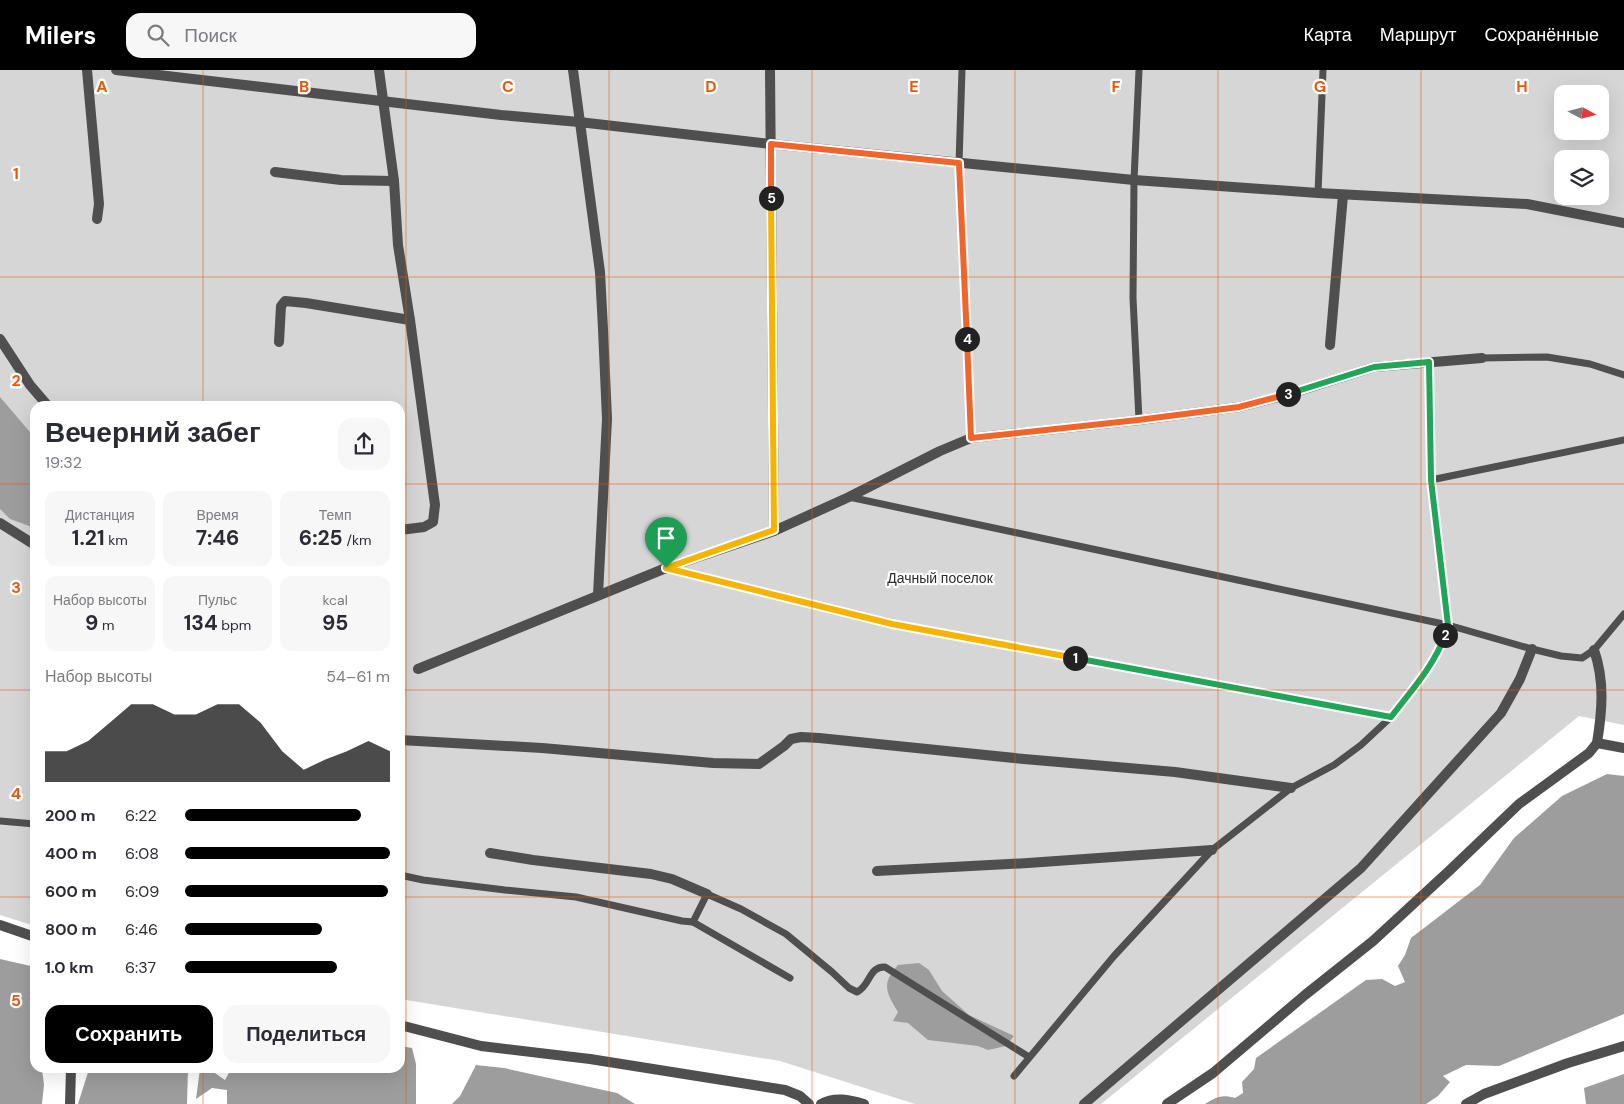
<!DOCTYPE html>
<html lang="ru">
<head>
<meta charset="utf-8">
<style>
  :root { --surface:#fff; --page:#f7f7f7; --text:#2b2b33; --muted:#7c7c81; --accent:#000 }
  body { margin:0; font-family:"DM Sans",sans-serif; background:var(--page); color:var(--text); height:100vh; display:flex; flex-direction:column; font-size:19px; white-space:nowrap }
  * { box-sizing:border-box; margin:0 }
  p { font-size:16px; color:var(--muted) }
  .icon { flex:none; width:28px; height:28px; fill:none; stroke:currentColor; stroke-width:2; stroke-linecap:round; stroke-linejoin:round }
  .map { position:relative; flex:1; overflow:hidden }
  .side { position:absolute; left:30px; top:331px; width:375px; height:672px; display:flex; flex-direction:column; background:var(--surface); border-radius:15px; box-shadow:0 5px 20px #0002 }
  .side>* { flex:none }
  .needle { width:32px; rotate:97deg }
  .fabs { position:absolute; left:1554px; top:15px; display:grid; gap:10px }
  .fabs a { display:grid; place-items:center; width:55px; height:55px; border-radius:10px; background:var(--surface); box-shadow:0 5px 20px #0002; font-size:25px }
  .pin { position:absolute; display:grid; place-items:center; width:42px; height:42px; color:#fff; margin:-51px -21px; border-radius:50% 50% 50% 0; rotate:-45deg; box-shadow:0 0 5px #0007 }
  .pin .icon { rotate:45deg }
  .km { position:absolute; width:25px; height:25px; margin:-12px; border-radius:50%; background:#222; color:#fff; font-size:14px; line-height:25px; text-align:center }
  .round { display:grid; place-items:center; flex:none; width:52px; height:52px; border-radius:15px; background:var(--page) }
  .summary { display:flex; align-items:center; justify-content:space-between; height:85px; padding:0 15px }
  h1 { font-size:28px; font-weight:700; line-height:38px }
  .metrics { display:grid; grid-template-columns:repeat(3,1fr); gap:8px; height:85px; padding:5px 15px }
  .metrics div { display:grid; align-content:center; border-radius:12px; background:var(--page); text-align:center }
  .metrics b { font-size:21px; font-weight:700 }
  .metrics small { font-size:14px; font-weight:400 }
  .metrics p { font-size:14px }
  .chart { height:140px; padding:10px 15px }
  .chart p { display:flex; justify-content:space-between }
  .chart svg { width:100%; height:90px; margin-top:5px; fill:var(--accent); opacity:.7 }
  .button { display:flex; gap:10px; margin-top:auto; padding:10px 15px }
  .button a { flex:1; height:58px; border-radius:15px; background:var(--accent); color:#fff; font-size:20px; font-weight:700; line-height:58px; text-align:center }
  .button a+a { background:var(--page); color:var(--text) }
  ul { padding:0 15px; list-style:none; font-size:16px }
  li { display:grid; grid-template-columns:80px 60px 1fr; align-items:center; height:38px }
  li i { height:12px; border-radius:6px; background:var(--accent) }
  header { display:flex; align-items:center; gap:30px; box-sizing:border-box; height:70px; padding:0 25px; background:var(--accent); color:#fff }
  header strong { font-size:24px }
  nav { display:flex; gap:28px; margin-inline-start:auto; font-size:18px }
  .search { width:350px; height:45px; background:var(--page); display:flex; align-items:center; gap:12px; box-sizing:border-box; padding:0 18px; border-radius:15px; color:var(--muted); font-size:19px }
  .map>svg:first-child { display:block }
  .green { fill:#d6d6d6; fill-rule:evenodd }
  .water { fill:#9d9d9d }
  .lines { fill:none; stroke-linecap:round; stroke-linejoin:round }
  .service { stroke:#4f4f4f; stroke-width:7 }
  .minor { stroke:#4f4f4f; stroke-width:10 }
  .tertiary { stroke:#4f4f4f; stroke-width:10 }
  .split-1-casing { stroke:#fff; stroke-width:10 }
  .split-2-casing { stroke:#fff; stroke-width:10 }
  .split-3-casing { stroke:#fff; stroke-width:10 }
  .split-4-casing { stroke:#fff; stroke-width:10 }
  .split-5-casing { stroke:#fff; stroke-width:10 }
  .split-6-casing { stroke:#fff; stroke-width:10 }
  .split-1 { stroke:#f5b400; stroke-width:6 }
  .split-2 { stroke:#22a559; stroke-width:6 }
  .split-3 { stroke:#22a559; stroke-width:6 }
  .split-4 { stroke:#f0652b; stroke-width:6 }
  .split-5 { stroke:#f0652b; stroke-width:6 }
  .split-6 { stroke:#f5b400; stroke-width:6 }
  .grid { fill:none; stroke:#e8590c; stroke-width:1; stroke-opacity:0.55 }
  .labels { text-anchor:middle; stroke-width:4.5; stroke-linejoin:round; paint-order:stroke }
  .park-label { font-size:14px; fill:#2d2d2d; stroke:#fff }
  .grid-label { font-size:16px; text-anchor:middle; font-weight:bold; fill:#e8590c; stroke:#fff; stroke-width:4.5; stroke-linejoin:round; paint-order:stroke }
</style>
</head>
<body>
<header>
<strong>Milers</strong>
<div class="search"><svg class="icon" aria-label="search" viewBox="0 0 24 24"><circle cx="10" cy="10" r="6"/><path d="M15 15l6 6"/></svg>Поиск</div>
<nav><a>Карта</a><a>Маршрут</a><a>Сохранённые</a></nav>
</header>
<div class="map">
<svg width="1624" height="1034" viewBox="0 0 1624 1034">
  <rect width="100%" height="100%" fill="#fff"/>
  <path class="green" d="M0,0H1624V655L1579,646L1101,1034H915L780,991L400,929V336H35V856L0,845ZM1562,24H1600V61H1562ZM1562,89H1600V126H1562Z"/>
  <g class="water">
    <path d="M0,327L35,368V458L10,449L0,439Z"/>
    <path d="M1607,704L1624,706V944L1499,996L1466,995L1443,1006L1450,1012L1438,1026L1426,1034H1205C1216,1027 1222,1024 1235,1028L1243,1023L1242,1012L1254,999L1256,988L1366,910L1382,909L1395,916L1405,912L1398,896L1405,885L1411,868L1480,815L1514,768L1562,726Z"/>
    <path d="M0,889L35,897V999H42L44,1015L42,1034H0Z"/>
    <path d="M919,893L929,900L942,921L969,945L1014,966L1006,976L988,980L978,976L928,970L908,953L893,951L898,942C886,922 881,914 898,895Z"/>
    <path d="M400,976L412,978L416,994V1034H227V1020L212,1018L196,1029L200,999H209L225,1010L231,999H400Z"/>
    <path d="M476,995L504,998L617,1023L635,1034H452L460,1026Z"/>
    <path d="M89,999H188L187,1034H78Z"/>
    <path d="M1624,1004V1034H1586L1584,1018Z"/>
  </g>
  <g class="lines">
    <g class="service">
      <path d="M962,0L959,93L971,368"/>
      <path d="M1318,123L1323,0"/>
      <path d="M1482,288L1547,287L1590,294L1624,305"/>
      <path d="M1139,350L1133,228L1134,110L1139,0"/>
      <path d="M1431,410L1624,370"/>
      <path d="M849,427L1448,555L1532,579L1561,586L1582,588L1594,580L1624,544"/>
      <path d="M667,498L892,554L1391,647"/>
      <path d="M0,751L35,754"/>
      <path d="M400,805L423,810L505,820L576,827L682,851L693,852L707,824L741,839L786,864L832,902L849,918L857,922C870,916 869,896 885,897L1029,987"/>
      <path d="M693,852L790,908"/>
      <path d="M1014,1006L1114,886L1212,780L1291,718L1334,695L1361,675L1391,647L1428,599L1440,578L1448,555L1431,410L1429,292"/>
    </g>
    <g class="minor">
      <path d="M87,0L99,134L97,149"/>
      <path d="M379,0L394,111L398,175L410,250L435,435L433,452L424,457L400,460"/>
      <path d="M573,0L600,202L603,259L607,349L598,525"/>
      <path d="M770,0L774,461"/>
      <path d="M275,102L341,110L394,111"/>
      <path d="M0,269L30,315L48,336"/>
      <path d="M279,272L281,236L285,231L306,233L410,250"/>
      <path d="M1330,275L1343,125"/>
      <path d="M0,453L35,475"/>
      <path d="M1594,580C1605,611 1602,642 1597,673L1624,678"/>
      <path d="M418,599L666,498L774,461L849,427L940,381L971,368L1139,350L1239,337L1286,325L1374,297L1482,288"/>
      <path d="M400,670L542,678L713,693L759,694L784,676L791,669L801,667L819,668L1024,689L1175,702L1291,718"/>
      <path d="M490,783L533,790L651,804L672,809L707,824"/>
      <path d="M877,801L1028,793L1212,780"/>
      <path d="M0,855L35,867"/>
      <path d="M400,955L481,976L590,989L785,1020L800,1026L809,1034"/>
      <path d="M70,1034L71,999"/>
      <path d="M821,1034C835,1026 850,1030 864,1034"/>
      <path d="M1084,1034L1361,798L1501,643L1520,609L1532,579"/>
      <path d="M1167,1034L1213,1003L1305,925L1373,871L1449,801L1519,734L1589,683L1597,673"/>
      <path d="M1466,1034L1484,1024L1568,993L1624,976"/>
    </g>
    <path class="tertiary" d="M116,0L501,45L579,52L771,74L1134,110L1318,123L1527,134L1624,153"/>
  </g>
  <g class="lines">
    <defs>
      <path id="split-1" d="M666,498L892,554L1075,588"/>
      <path id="split-2" d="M1075,588L1391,647C1411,621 1434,596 1445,565"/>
      <path id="split-3" d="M1288,324L1374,297L1429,292L1431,410L1448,555L1445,565"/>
      <path id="split-4" d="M967,269L971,368L1138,350L1239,337L1288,324"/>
      <path id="split-5" d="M771,128V74L959,93L967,269"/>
      <path id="split-6" d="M666,498L774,460L771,128"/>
    </defs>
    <use href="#split-1" class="split-1-casing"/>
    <use href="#split-2" class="split-2-casing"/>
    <use href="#split-3" class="split-3-casing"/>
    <use href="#split-4" class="split-4-casing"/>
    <use href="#split-5" class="split-5-casing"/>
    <use href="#split-6" class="split-6-casing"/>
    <use href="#split-1" class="split-1"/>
    <use href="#split-2" class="split-2"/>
    <use href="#split-3" class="split-3"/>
    <use href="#split-4" class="split-4"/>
    <use href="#split-5" class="split-5"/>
    <use href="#split-6" class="split-6"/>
  </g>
  <path class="grid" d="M203,0V336M406,0V1034M609,0V1034M812,0V1034M1015,0V1034M1218,0V1034M1421,0V1034M0,207H1624M0,414H35M400,414H1624M0,620H35M400,620H1624M0,827H35M400,827H1624M203,999V1034"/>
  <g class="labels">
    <g class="park-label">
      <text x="940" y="513">Дачный поселок</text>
    </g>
  </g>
  <g class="grid-label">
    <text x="102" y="22">A</text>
    <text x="304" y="22">B</text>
    <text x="508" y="22">C</text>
    <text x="711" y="22">D</text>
    <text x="914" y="22">E</text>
    <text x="1116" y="22">F</text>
    <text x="1320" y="22">G</text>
    <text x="1522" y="22">H</text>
    <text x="16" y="109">1</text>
    <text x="16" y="316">2</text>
    <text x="16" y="523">3</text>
    <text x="16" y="729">4</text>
    <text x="16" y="936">5</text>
  </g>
</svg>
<div class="fabs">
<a><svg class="needle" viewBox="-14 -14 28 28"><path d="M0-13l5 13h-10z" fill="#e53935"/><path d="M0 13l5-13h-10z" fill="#7c7c81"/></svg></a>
<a><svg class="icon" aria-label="layers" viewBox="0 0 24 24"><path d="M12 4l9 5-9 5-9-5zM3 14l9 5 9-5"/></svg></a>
</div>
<div class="pin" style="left:666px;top:498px;background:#1e9e55"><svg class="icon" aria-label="arrive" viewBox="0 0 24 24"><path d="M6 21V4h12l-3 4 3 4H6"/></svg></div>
<b class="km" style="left:1075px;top:588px">1</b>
<b class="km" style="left:1445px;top:565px">2</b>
<b class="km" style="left:1288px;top:324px">3</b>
<b class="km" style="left:967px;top:269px">4</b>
<b class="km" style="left:771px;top:128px">5</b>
<section class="side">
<div class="summary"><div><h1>Вечерний забег</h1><p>19:32</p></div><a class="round"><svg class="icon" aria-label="share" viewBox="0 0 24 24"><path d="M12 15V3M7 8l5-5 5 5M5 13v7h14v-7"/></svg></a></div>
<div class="metrics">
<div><p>Дистанция</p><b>1.21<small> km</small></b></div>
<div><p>Время</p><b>7:46</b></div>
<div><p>Темп</p><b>6:25<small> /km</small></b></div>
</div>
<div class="metrics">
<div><p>Набор высоты</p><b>9<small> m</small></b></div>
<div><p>Пульс</p><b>134<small> bpm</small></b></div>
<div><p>kcal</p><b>95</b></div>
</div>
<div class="chart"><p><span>Набор высоты</span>54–61 m</p>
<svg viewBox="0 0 160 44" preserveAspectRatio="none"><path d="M0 44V29L10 29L20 24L30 15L40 6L50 6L60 11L70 11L80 6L90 6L100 15L110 29L120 38L130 33L140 29L150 24L160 29V44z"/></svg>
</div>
<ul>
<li><b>200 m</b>6:22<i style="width:86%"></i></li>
<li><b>400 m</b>6:08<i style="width:100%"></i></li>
<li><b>600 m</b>6:09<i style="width:99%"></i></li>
<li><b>800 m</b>6:46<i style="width:67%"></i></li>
<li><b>1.0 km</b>6:37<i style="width:74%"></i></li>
</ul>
<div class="button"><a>Сохранить</a><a>Поделиться</a></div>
</section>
</div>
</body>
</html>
